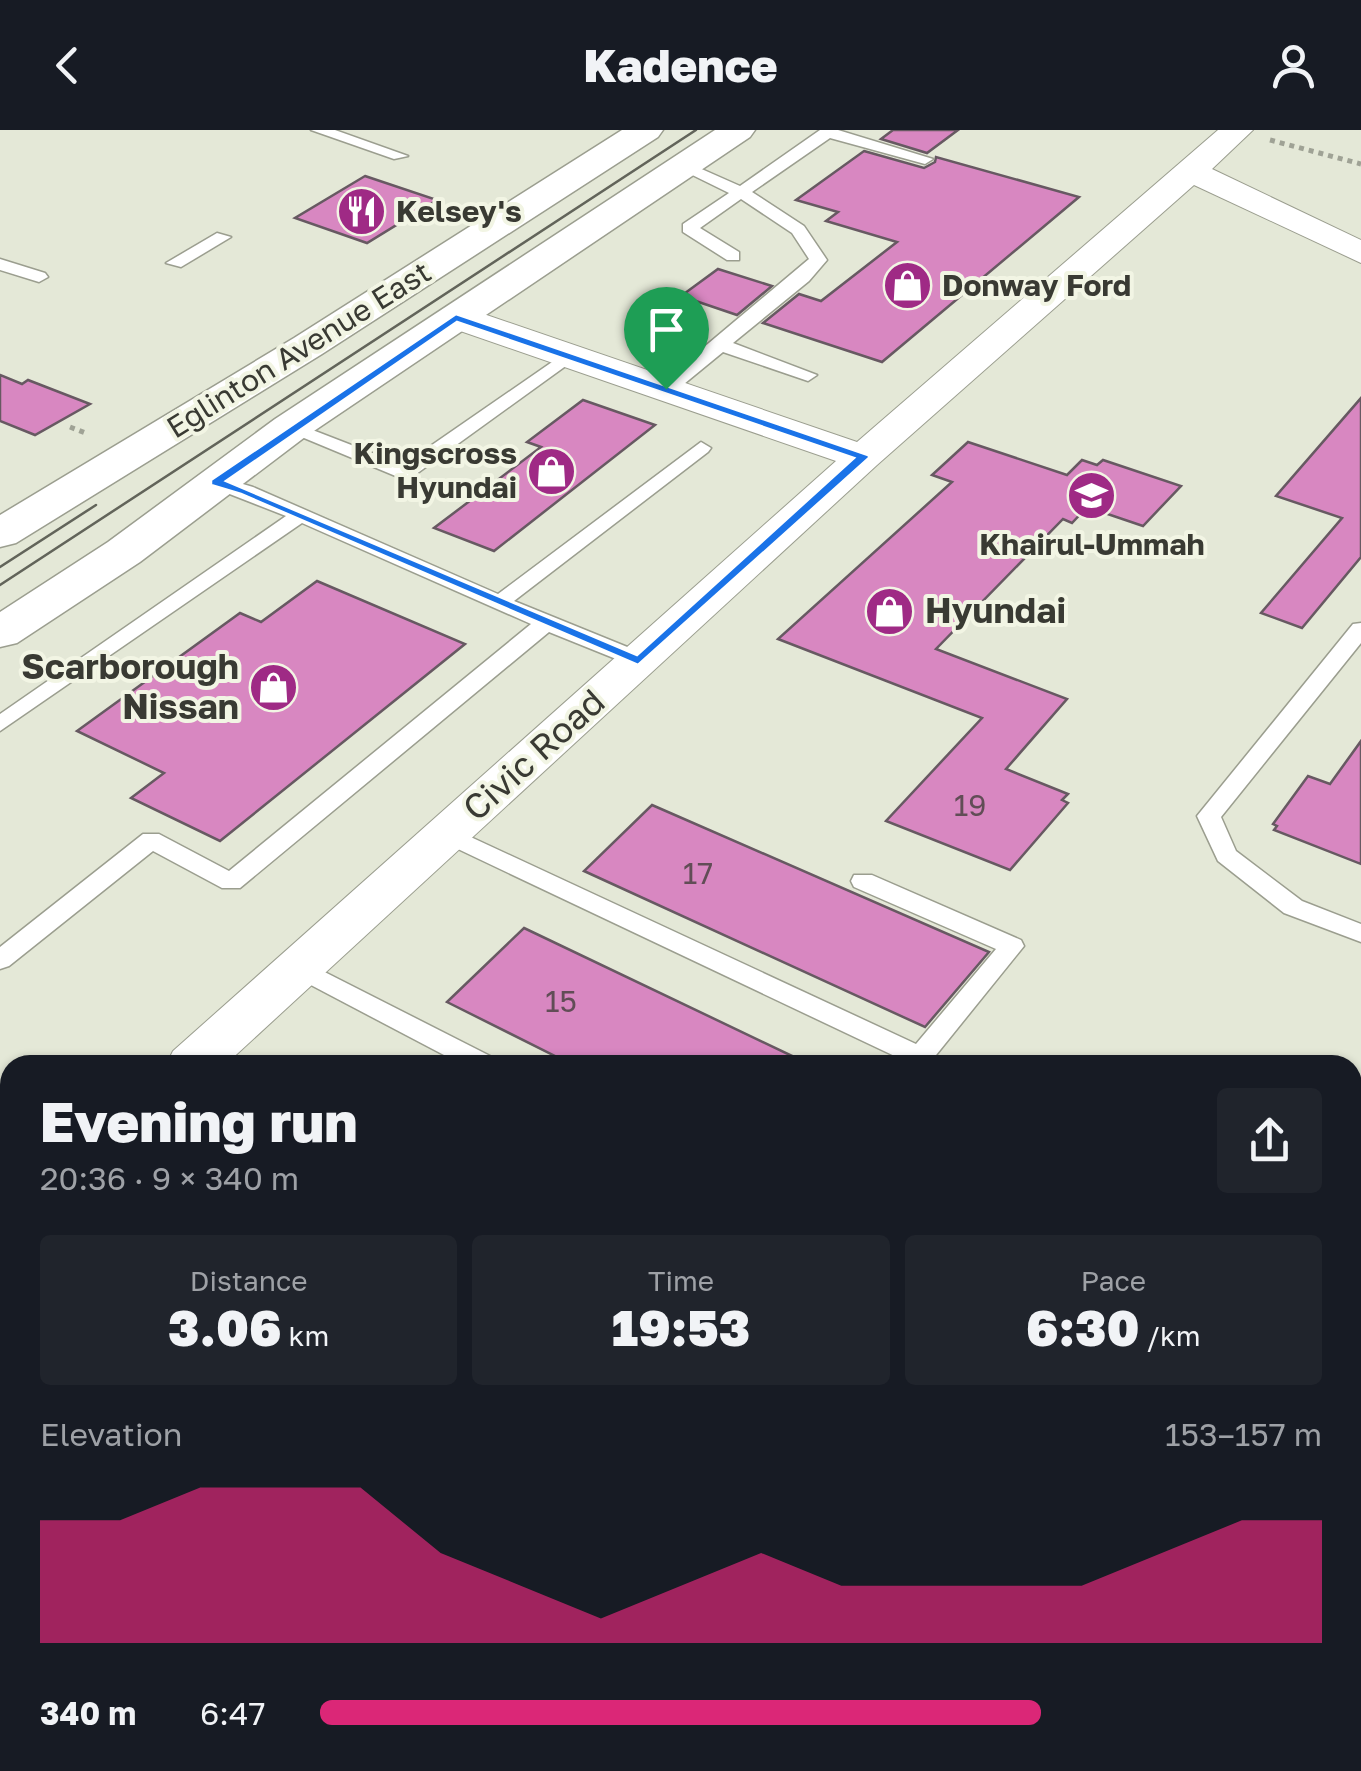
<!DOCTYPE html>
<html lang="en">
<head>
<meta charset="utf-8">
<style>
  :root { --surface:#171b24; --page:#20242c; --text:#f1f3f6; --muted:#9ea1a6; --accent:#db2777 }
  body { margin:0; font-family:"Golos Text",sans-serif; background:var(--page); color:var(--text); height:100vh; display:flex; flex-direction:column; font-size:38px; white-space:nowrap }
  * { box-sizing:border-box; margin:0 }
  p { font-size:32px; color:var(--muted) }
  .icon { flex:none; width:55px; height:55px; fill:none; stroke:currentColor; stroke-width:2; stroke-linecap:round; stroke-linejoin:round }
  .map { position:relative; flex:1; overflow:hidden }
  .panel { position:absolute; left:0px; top:925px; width:1362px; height:718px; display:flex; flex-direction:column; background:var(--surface); border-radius:30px 30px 0 0; box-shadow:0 2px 8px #0004 }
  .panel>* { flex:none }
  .pin { position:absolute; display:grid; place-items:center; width:85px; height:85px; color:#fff; margin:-102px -42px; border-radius:50% 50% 50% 0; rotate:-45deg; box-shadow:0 0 10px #0007 }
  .pin .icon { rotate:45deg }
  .round { display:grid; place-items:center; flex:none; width:105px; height:105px; border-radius:10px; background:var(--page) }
  .overview { display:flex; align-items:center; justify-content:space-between; height:170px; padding:0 40px }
  h1 { font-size:55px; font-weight:800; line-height:75px }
  .figures { display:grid; grid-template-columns:repeat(3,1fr); gap:15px; height:170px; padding:10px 40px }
  .figures div { display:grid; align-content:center; border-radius:10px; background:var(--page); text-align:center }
  .figures b { font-size:50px; font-weight:800 }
  .figures small { font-size:28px; font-weight:400 }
  .figures p { font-size:28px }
  .chart { height:280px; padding:20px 40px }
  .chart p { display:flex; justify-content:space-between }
  .chart svg { width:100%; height:180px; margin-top:10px; fill:var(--accent); opacity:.7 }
  ul { padding:0 40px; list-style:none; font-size:32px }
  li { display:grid; grid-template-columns:160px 120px 1fr; align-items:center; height:75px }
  li i { height:25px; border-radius:12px; background:var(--accent) }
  header { display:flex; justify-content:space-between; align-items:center; height:130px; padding:0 40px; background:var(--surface); font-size:45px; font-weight:800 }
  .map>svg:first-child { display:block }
  .building { fill:#d887c1; stroke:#675962; stroke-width:2.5 }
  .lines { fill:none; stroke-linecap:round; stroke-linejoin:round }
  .lane-casing { stroke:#9b9e8f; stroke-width:3 }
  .street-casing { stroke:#9b9e8f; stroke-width:2 }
  .secondary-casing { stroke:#9b9e8f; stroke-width:3 }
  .primary-casing { stroke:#9b9e8f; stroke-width:3 }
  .path { stroke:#9fa295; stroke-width:5; stroke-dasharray:5 5; stroke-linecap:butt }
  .lane { fill:#fff; fill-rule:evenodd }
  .street { fill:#fff; fill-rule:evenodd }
  .secondary { fill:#fff; fill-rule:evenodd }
  .primary { fill:#fff; fill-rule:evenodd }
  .tram { stroke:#62645a; stroke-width:2.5 }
  .route { fill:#1a73e8; stroke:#fff; stroke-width:2.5; fill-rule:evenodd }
  .labels { text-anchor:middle; stroke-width:8; stroke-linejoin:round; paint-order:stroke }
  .far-poi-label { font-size:30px; font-weight:bold; fill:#393a33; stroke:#f2f5e4; text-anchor:start }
  .far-street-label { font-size:30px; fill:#393a33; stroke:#f2f5e4 }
  .number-label { font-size:30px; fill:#614d56 }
  .poi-label { font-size:35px; font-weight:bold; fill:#393a33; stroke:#f2f5e4; text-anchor:start }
  .street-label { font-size:35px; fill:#393a33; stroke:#f2f5e4 }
</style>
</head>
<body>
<header><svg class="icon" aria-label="back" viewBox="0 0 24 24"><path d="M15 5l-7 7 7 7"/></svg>Kadence<svg class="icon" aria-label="person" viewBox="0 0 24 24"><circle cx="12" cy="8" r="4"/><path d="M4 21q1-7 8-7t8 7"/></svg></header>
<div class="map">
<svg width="1361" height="1641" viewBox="0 0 1361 1641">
  <rect width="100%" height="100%" fill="#e4e8d7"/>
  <g class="building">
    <path d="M893,0H958L927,23L881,9Z"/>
    <path d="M864,21L924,38L935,32L936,27L1079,67L882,232L763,193L799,164L821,171L897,112L826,91L838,82L796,70Z"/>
    <path d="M365,46L437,70L367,113L295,88Z"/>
    <path d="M718,139L772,156L737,185L681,166Z"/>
    <path d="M0,245L22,254L28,250L90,274L35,305L0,291Z"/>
    <path d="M1361,268V427L1302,498L1261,483L1342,388L1276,366Z"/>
    <path d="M583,270L655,295L494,421L434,398L541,317L527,312Z"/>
    <path d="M968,312L1067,345L1082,330L1097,335L1103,330L1181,356L1143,396L1087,377L1072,393L1063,389L936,519L1067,569L1006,639L1068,664L1062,670L1068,673L1010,740L886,691L982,588L778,509L952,352L932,345Z"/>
    <path d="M317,451L465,514L220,711L131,668L164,643L77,601L240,483L261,492Z"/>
    <path d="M1361,611V734L1274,700L1277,696L1273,694L1308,646L1330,654Z"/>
    <path d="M652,675L989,822L925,897L584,741Z"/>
    <path d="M524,798L811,935H573L447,872Z"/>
  </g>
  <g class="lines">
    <defs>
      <g id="lane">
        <path d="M311,0H335L408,26L394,29Z"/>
        <path d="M820,0H838L933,29L925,34L830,8L752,62L804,96L827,130L809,151L733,213L817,245L808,251L723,222L673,263H659V255L809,129L792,103L741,69L700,98L739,122V130H727L683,102V94L729,63L674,36L688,33L740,56Z"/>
        <path d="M217,103L231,107L181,137L166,133Z"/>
        <path d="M0,129L45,143L48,147L39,152L0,140Z"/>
        <path d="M568,221L574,222V230L412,347H398L280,298L290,292L297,294L403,335Z"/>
        <path d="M701,312L711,318L708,322L514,471L647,525L650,530L647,535H631L549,502L240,758H222L153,721L9,836L0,839V817L143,704H159L229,741L531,494L302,393L0,601V584L286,386L209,356V348L216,346L253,357L498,464Z"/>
        <path d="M1361,493V513L1221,687L1236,721L1302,771L1361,794V812L1284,783L1218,731L1197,686L1353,494Z"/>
        <path d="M447,696L916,914L996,819L854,757L851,751L854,745H872L1021,810L1024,816L928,935H900L903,930L439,710L435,704L439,698Z"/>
        <path d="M299,829L494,928L498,935H463L290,844L286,838Z"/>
        <path d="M356,1632H393L389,1641H352Z"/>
        <path d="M1034,1632H1069L1065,1641H1030Z"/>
      </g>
      <g id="street">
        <path d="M1218,0H1253L1212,39L1361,110V133L1194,55L877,335L225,935H166L173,921L836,331L443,195L438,187L443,179L456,176L469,179L857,312Z"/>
        <path d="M10,1078V1128L0,1131V1081Z"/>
      </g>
      <g id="secondary">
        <path d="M0,1223L10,1226V1283L0,1280Z"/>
        <path d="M537,1632H620L624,1641H540Z"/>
      </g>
      <g id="primary">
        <path d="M622,0H663L658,7L322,224L16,413L0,417V385L294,208Z"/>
        <path d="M715,0H755L750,7L305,307L140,432L17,513L0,517V482L108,412L275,289Z"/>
      </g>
    </defs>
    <use href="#lane" class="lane-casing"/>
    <use href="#street" class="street-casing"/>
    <use href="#secondary" class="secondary-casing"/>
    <use href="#primary" class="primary-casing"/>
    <g class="path">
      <path d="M1270,10L1361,34"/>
      <path d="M70,297L88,304"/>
    </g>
    <use href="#lane" class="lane"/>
    <use href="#street" class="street"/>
    <use href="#secondary" class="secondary"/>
    <use href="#primary" class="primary"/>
    <g class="tram">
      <path d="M0,437L96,375"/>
      <path d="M0,455L696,0"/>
    </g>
  </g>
  <path class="route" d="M456,184L868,325L870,327L638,535L241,364L211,355V350ZM457,192L854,328L637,525L226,351Z"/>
  <defs>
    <symbol id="restaurant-disc" viewBox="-11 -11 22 22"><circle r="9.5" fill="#9f2a85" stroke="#f2f5e4"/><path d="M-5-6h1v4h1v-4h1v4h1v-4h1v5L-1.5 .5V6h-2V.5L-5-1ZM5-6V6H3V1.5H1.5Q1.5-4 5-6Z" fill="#fff"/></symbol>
    <symbol id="shop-disc" viewBox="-11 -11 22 22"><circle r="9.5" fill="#9f2a85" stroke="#f2f5e4"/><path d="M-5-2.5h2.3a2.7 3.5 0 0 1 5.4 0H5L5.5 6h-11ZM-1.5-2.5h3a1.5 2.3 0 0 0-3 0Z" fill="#fff"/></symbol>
    <symbol id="school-disc" viewBox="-11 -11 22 22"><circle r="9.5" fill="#9f2a85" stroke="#f2f5e4"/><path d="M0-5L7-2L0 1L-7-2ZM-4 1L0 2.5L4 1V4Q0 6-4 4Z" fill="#fff"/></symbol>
  </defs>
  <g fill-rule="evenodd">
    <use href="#restaurant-disc" x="334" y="54" width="55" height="55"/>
    <use href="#shop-disc" x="880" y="128" width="55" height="55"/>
    <use href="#shop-disc" x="524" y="314" width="55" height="55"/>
    <use href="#school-disc" x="1064" y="338" width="55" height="55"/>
    <use href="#shop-disc" x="862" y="454" width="55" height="55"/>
    <use href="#shop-disc" x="246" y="530" width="55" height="55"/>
  </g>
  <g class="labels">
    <g class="far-poi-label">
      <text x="396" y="92">Kelsey's</text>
      <text x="942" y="166">Donway Ford</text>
      <text x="517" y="334" text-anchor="end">Kingscross<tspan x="517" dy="34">Hyundai</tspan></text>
      <text x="1092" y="425" text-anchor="middle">Khairul-Ummah</text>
    </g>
    <g class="far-street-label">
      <text transform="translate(299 220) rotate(-32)" y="10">Eglinton Avenue East</text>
    </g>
    <g class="number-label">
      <text x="970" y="686">19</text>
      <text x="698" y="754">17</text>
      <text x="561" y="882">15</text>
    </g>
    <g class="poi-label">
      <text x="925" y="493">Hyundai</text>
      <text x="239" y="549" text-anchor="end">Scarborough<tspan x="239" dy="40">Nissan</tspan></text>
    </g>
    <g class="street-label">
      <text transform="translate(534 625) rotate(-42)" y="12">Civic Road</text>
    </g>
  </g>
</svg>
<div class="pin" style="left:666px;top:259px;background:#1e9e55"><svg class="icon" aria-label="arrive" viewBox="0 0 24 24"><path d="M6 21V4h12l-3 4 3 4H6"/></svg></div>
<section class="panel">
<div class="overview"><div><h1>Evening run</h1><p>20:36 · 9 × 340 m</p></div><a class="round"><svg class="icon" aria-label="share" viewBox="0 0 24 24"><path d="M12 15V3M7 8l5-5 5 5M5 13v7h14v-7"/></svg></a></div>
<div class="figures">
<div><p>Distance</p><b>3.06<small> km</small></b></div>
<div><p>Time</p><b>19:53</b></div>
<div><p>Pace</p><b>6:30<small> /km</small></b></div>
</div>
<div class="chart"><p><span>Elevation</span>153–157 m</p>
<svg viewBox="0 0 160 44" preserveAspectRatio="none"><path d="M0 44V14L10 14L20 6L30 6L40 6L50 22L60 30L70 38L80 30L90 22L100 30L110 30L120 30L130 30L140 22L150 14L160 14V44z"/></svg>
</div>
<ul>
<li><b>340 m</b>6:47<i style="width:72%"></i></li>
</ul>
</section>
</div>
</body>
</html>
